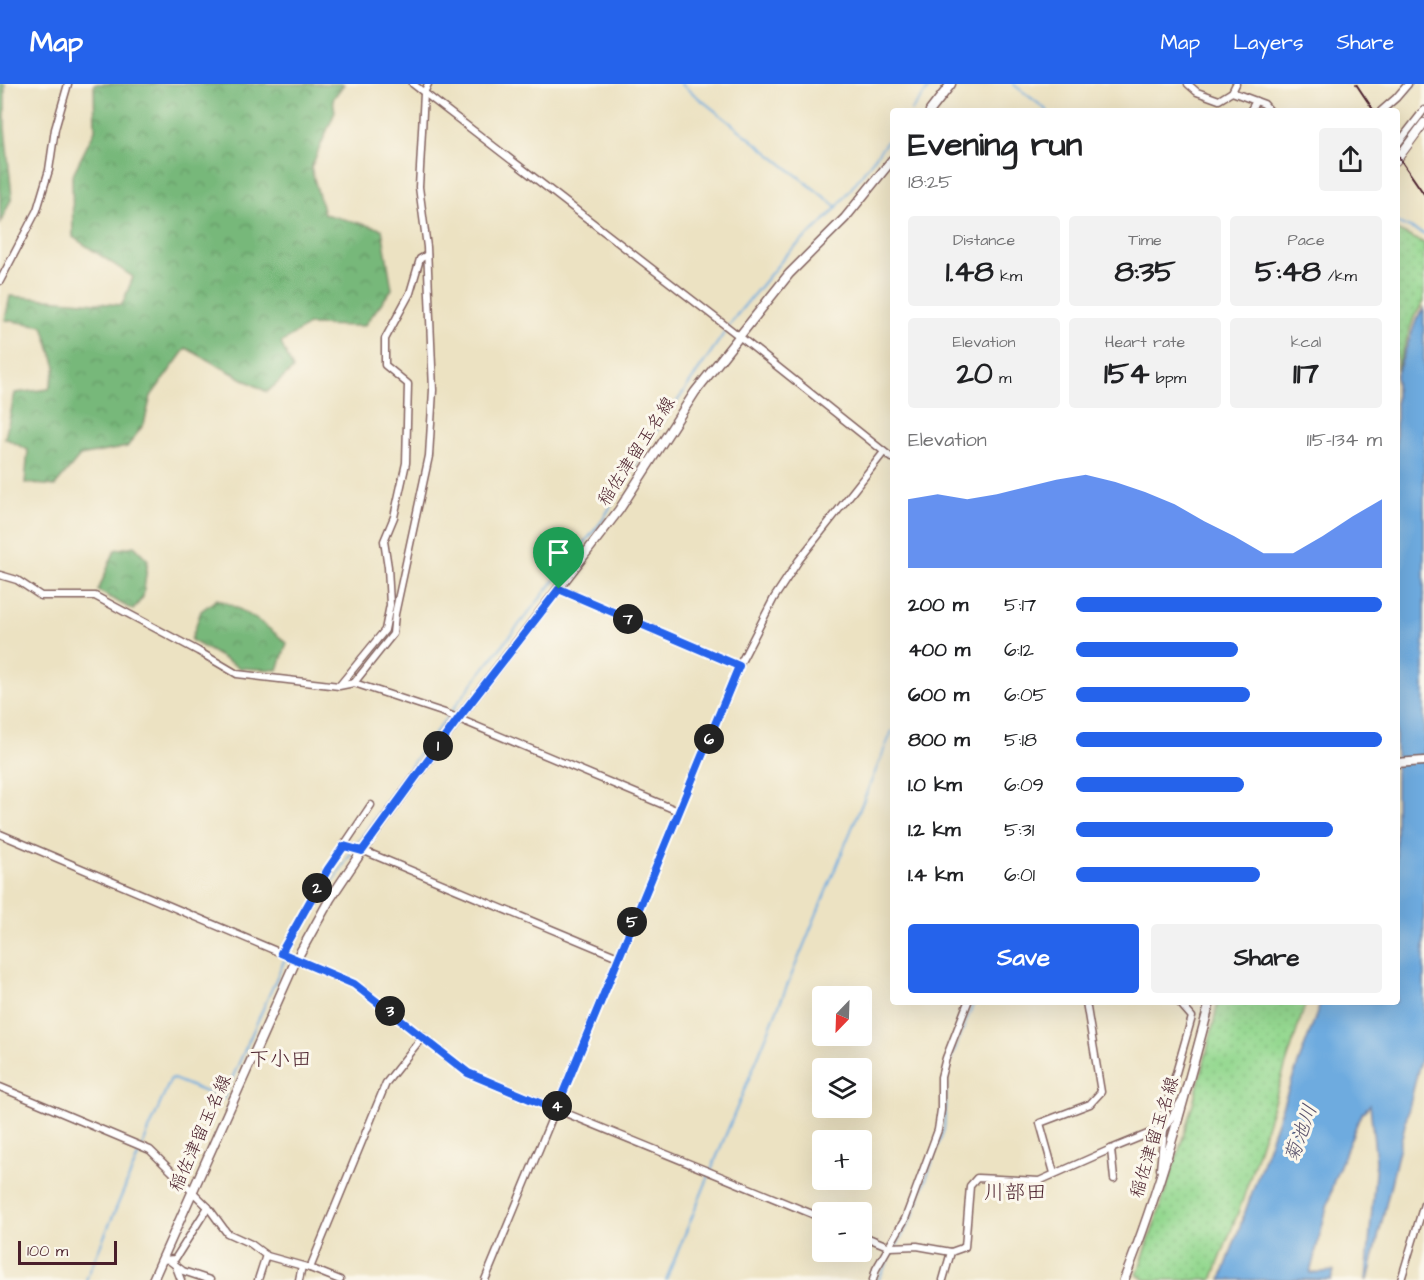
<!DOCTYPE html>
<html lang="en">
<head>
<meta charset="utf-8">
<style>
  :root { --surface:#fff; --page:#f2f2f2; --text:#202124; --muted:#757577; --accent:#2563eb }
  body { margin:0; font-family:"Architects Daughter","Klee One",sans-serif; background:var(--page); color:var(--text); height:100vh; display:flex; flex-direction:column; font-size:22px; white-space:nowrap }
  * { box-sizing:border-box; margin:0 }
  p { font-size:20px; color:var(--muted) }
  .icon { flex:none; width:33px; height:33px; fill:none; stroke:currentColor; stroke-width:2; stroke-linecap:round; stroke-linejoin:round }
  .map { position:relative; flex:1; overflow:hidden }
  .sheet { position:absolute; left:890px; top:24px; width:510px; height:897px; display:flex; flex-direction:column; background:var(--surface); border-radius:6px; box-shadow:0 6px 24px #0002 }
  .sheet>* { flex:none }
  .needle { width:39px; rotate:203deg }
  .buttons { position:absolute; left:812px; top:902px; display:grid; gap:12px }
  .buttons a { display:grid; place-items:center; width:60px; height:60px; border-radius:6px; background:var(--surface); box-shadow:0 6px 24px #0002; font-size:30px }
  .scale { position:absolute; left:18px; bottom:15px; width:99px; box-sizing:border-box; padding-left:6px; border:3px solid #4a1f2b; border-top:0; font-size:16px; line-height:21px; white-space:nowrap; color:#4a1f2b; -webkit-text-stroke:4px #fbf7ec; paint-order:stroke }
  .pin { position:absolute; display:grid; place-items:center; width:51px; height:51px; color:#fff; margin:-62px -26px; border-radius:50% 50% 50% 0; rotate:-45deg; box-shadow:0 0 6px #0007 }
  .pin .icon { rotate:45deg }
  .km { position:absolute; width:30px; height:30px; margin:-15px; border-radius:50%; background:#222; color:#fff; font-size:16px; line-height:30px; text-align:center }
  .round { display:grid; place-items:center; flex:none; width:63px; height:63px; border-radius:6px; background:var(--page) }
  .overview { display:flex; align-items:center; justify-content:space-between; height:102px; padding:0 18px }
  h1 { font-size:33px; font-weight:700; line-height:45px }
  .stats { display:grid; grid-template-columns:repeat(3,1fr); gap:9px; height:102px; padding:6px 18px }
  .stats div { display:grid; align-content:center; border-radius:6px; background:var(--page); text-align:center }
  .stats b { font-size:30px; font-weight:700 }
  .stats small { font-size:16px; font-weight:400 }
  .stats p { font-size:16px }
  .chart { height:168px; padding:12px 18px }
  .chart p { display:flex; justify-content:space-between }
  .chart svg { width:100%; height:108px; margin-top:6px; fill:var(--accent); opacity:.7 }
  .cta { display:flex; gap:12px; margin-top:auto; padding:12px 18px }
  .cta a { flex:1; height:69px; border-radius:6px; background:var(--accent); color:#fff; font-size:24px; font-weight:700; line-height:69px; text-align:center }
  .cta a+a { background:var(--page); color:var(--text) }
  ul { padding:0 18px; list-style:none; font-size:20px }
  li { display:grid; grid-template-columns:96px 72px 1fr; align-items:center; height:45px }
  li i { height:15px; border-radius:8px; background:var(--accent) }
  header { display:flex; align-items:center; gap:36px; box-sizing:border-box; height:84px; padding:0 30px; background:var(--accent); color:#fff }
  header strong { font-size:28px }
  nav { display:flex; gap:33px; margin-inline-start:auto; font-size:21px }
  .map>svg:first-child { display:block }
  .forest { fill:url(#forest-crowns); stroke:#606c52; stroke-width:1.5 }
  .park { fill:url(#park-dots); stroke:#6f7c5e; stroke-width:1.5 }
  .water { fill:#6eabdf; stroke:#5c6585; stroke-width:1.5 }
  .lines { fill:none; stroke-linecap:round; stroke-linejoin:round }
  .stream { stroke:#6eabdf; stroke-width:2 }
  .minor-casing { stroke:#836360; stroke-width:9 }
  .tertiary-casing { stroke:#836360; stroke-width:10 }
  .secondary-casing { stroke:#836360; stroke-width:11 }
  .minor { stroke:#fff; stroke-width:6 }
  .tertiary { stroke:#fff; stroke-width:8 }
  .secondary { stroke:#fff; stroke-width:8 }
  .rail { stroke:#4a1f2b; stroke-width:2 }
  .route-casing { stroke:#fff; stroke-width:12 }
  .route { stroke:#2563eb; stroke-width:8 }
  .labels { text-anchor:middle; stroke-width:6; stroke-linejoin:round; paint-order:stroke }
  .street-label { font-size:18px; fill:#4a1f2b; stroke:#fbf7ec }
  .water-label { font-size:20px; font-style:italic; fill:#57506a; stroke:#fbf7ec }
  .quarter-label { font-size:21px; fill:#4a1f2b; stroke:#fbf7ec }
</style>
</head>
<body>
<header>
<strong>Map</strong>
<nav><a>Map</a><a>Layers</a><a>Share</a></nav>
</header>
<div class="map">
<svg width="1424" height="1196" viewBox="0 0 1424 1196">
  <defs>
    <pattern id="forest-crowns" width="20" height="18" patternUnits="userSpaceOnUse" patternTransform="scale(1.5)"><rect width="20" height="18" fill="#77b87a"/><path d="M2 6a3 3 0 1 1 6 0M12 15a3 3 0 1 1 6 0" fill="none" stroke="#649564"/></pattern>
    <pattern id="park-dots" width="8" height="8" patternUnits="userSpaceOnUse" patternTransform="scale(1.5)"><rect width="8" height="8" fill="#94d890"/><path d="M2 2h.1M6 6h.1" fill="none" stroke="#81b97c" stroke-width="1.8" stroke-linecap="round"/></pattern>
  </defs>
  <rect width="100%" height="100%" fill="#fbf7ec"/>
  <filter id="ink" filterUnits="userSpaceOnUse"><feTurbulence type="fractalNoise" baseFrequency=".0167" numOctaves="2"/><feDisplacementMap in="SourceGraphic" scale="12" xChannelSelector="R" yChannelSelector="G"/><feConvolveMatrix kernelMatrix="1 2 1 2 8 2 1 2 1" color-interpolation-filters="sRGB"/></filter>
  <filter id="wash" filterUnits="userSpaceOnUse"><feTurbulence type="fractalNoise" baseFrequency=".008" numOctaves="4" result="noise"/><feDisplacementMap in="SourceGraphic" scale="24" xChannelSelector="R" yChannelSelector="G"/><feGaussianBlur stdDeviation="1.35" result="paint"/><feColorMatrix in="noise" values="0 0 0 0 0 0 0 0 0 0 0 0 0 0 0 0 0 1.4 0 .05"/><feComposite in="paint" operator="in"/></filter>
  <g filter="url(#wash)">
    <rect width="100%" height="100%" fill="#ece2c2"/>
    <g class="forest">
      <path d="M0,0H5V44L12,113L0,140Z"/>
      <path d="M94,0H344L333,15L335,28L311,84L324,130L382,145L392,205L364,242L308,241L281,259L293,285L267,308L186,264L151,312L144,340L127,363L80,372L55,402L25,399L28,366L5,354L15,309L49,305L56,283L43,242L5,236L10,212L122,221L133,193L73,153L72,92L95,46Z"/>
      <path d="M134,462L148,476L143,513L133,526L98,507L115,466Z"/>
      <path d="M217,515C244,525 265,540 287,559L278,586L240,584L191,556L201,527Z"/>
    </g>
    <g class="park">
      <path d="M1396,146L1424,159V218L1414,233L1397,286Z"/>
      <path d="M1218,918H1306L1242,1118L1212,1196H1146L1137,1191C1168,1101 1199,1012 1218,918Z"/>
    </g>
    <path class="water" d="M1424,224V956L1422,969L1368,1196H1366L1376,1077L1370,1021L1361,1030L1334,1096L1310,1189L1334,1187L1331,1196H1221L1285,1015L1321,918H1396V292L1417,234Z"/>
    <g class="lines">
      <g class="stream">
        <path d="M681,0L837,123"/>
        <path d="M1013,0L1048,27"/>
        <path d="M911,27L932,0"/>
        <path d="M1387,27L1416,0"/>
        <path d="M1396,138L1424,150"/>
        <path d="M357,760L417,673L481,588L602,437L647,361L736,232L787,170L821,140L837,123L892,51"/>
        <path d="M86,1196L171,994L223,1015L289,866L351,769"/>
        <path d="M666,1196L892,647"/>
        <path d="M878,1196L913,1131L944,1045L947,990L951,975L974,918"/>
      </g>
    </g>
  </g>
  <g filter="url(#ink)">
    <g class="lines">
      <defs>
        <g id="minor">
          <path d="M413,0L739,252L892,374"/>
          <path d="M1188,0L1197,8L1219,16L1232,8L1236,0"/>
          <path d="M1232,8L1264,20L1270,27"/>
          <path d="M1250,27L1256,17"/>
          <path d="M1381,27L1396,14L1408,0"/>
          <path d="M1396,62L1424,26"/>
          <path d="M0,197L37,126L49,86L55,45L68,0"/>
          <path d="M0,491L17,496L41,512H95L198,567L237,590L339,602L354,599L445,629L678,727"/>
          <path d="M559,505L739,582"/>
          <path d="M354,599L393,550L395,530L429,372L433,306L427,163L419,103L424,9L428,0"/>
          <path d="M340,601L385,546L390,521L388,483L384,457L394,433L406,379L408,300L385,281V255L410,209L420,175L427,171"/>
          <path d="M0,750L354,900L468,989L822,1134"/>
          <path d="M344,761L369,769L618,873"/>
          <path d="M281,869L328,785L371,721"/>
          <path d="M0,1003L150,1066L208,1123L227,1149L251,1160L267,1172L310,1184L340,1196"/>
          <path d="M1160,1045L1192,933L1179,918"/>
          <path d="M1111,1065L1114,1095"/>
          <path d="M1160,1085L1164,1046"/>
          <path d="M1054,1089L1040,1039L1090,1020L1101,1008L1086,918"/>
          <path d="M861,1151L890,1163L917,1162L951,1168L965,1163L970,1102L977,1094L1039,1097L1111,1065L1160,1045L1164,1046L1181,1017"/>
          <path d="M162,1176L175,1175L208,1123"/>
          <path d="M170,1177L183,1187L210,1196"/>
          <path d="M176,1183L181,1196"/>
          <path d="M310,1184L386,999L423,952"/>
          <path d="M258,1196L266,1171"/>
          <path d="M299,1196L302,1182"/>
          <path d="M485,1196L739,582L774,514L799,476L884,368"/>
          <path d="M873,1196L876,1185L905,1135L938,1046L941,1026V993L946,974L968,918"/>
          <path d="M943,1196L951,1168"/>
          <path d="M1401,1196L1424,1120"/>
        </g>
        <path id="tertiary" d="M1396,77L1424,39"/>
        <g id="secondary">
          <path d="M930,27L951,0"/>
          <path d="M1396,679L1424,677"/>
          <path d="M153,1196L296,876L330,815L362,767L458,635L619,426L695,308L789,190L845,134L892,76"/>
          <path d="M1124,1196C1160,1106 1185,1012 1210,918"/>
        </g>
      </defs>
      <use href="#minor" class="minor-casing"/>
      <use href="#tertiary" class="tertiary-casing"/>
      <use href="#secondary" class="secondary-casing"/>
      <use href="#minor" class="minor"/>
      <use href="#tertiary" class="tertiary"/>
      <use href="#secondary" class="secondary"/>
      <g class="rail">
        <path d="M1356,0L1374,27"/>
        <path d="M1396,69L1424,110"/>
      </g>
    </g>
  </g>
  <g class="lines" filter="url(#ink)">
    <defs>
      <path id="route" d="M559,505L739,582L556,1026L468,989L354,900L281,869L328,785L344,762L362,767L458,635Z"/>
    </defs>
    <use href="#route" class="route-casing"/>
    <use href="#route" class="route"/>
  </g>
  <g class="labels">
    <g class="street-label">
      <text transform="translate(636 367) rotate(-57)" y="6">稲佐津留玉名線</text>
      <text transform="translate(200 1049) rotate(-66)" y="6">稲佐津留玉名線</text>
      <text transform="translate(1154 1053) rotate(-73)" y="6">稲佐津留玉名線</text>
    </g>
    <g class="water-label">
      <text transform="translate(1300 1049) rotate(-70)" y="7">菊池川</text>
    </g>
    <g class="quarter-label">
      <text x="280" y="982">下小田</text>
      <text x="1015" y="1115">川部田</text>
    </g>
  </g>
</svg>
<div class="buttons">
<a><svg class="needle" viewBox="-14 -14 28 28"><path d="M0-13l5 13h-10z" fill="#e53935"/><path d="M0 13l5-13h-10z" fill="#757577"/></svg></a>
<a><svg class="icon" aria-label="layers" viewBox="0 0 24 24"><path d="M12 4l9 5-9 5-9-5zM3 14l9 5 9-5"/></svg></a>
<a>+</a>
<a>−</a>
</div>
<div class="scale">100 m</div>
<div class="pin" style="left:559px;top:505px;background:#1e9e55"><svg class="icon" aria-label="arrive" viewBox="0 0 24 24"><path d="M6 21V4h12l-3 4 3 4H6"/></svg></div>
<b class="km" style="left:438px;top:662px">1</b>
<b class="km" style="left:317px;top:804px">2</b>
<b class="km" style="left:390px;top:927px">3</b>
<b class="km" style="left:557px;top:1022px">4</b>
<b class="km" style="left:632px;top:838px">5</b>
<b class="km" style="left:709px;top:655px">6</b>
<b class="km" style="left:628px;top:535px">7</b>
<section class="sheet">
<div class="overview"><div><h1>Evening run</h1><p>18:25</p></div><a class="round"><svg class="icon" aria-label="share" viewBox="0 0 24 24"><path d="M12 15V3M7 8l5-5 5 5M5 13v7h14v-7"/></svg></a></div>
<div class="stats">
<div><p>Distance</p><b>1.48<small> km</small></b></div>
<div><p>Time</p><b>8:35</b></div>
<div><p>Pace</p><b>5:48<small> /km</small></b></div>
</div>
<div class="stats">
<div><p>Elevation</p><b>20<small> m</small></b></div>
<div><p>Heart rate</p><b>154<small> bpm</small></b></div>
<div><p>kcal</p><b>117</b></div>
</div>
<div class="chart"><p><span>Elevation</span>115–134 m</p>
<svg viewBox="0 0 160 44" preserveAspectRatio="none"><path d="M0 44V16L10 14L20 16L30 14L40 11L50 8L60 6L70 9L80 13L90 18L100 25L110 31L120 38L130 38L140 31L150 23L160 16V44z"/></svg>
</div>
<ul>
<li><b>200 m</b>5:17<i style="width:100%"></i></li>
<li><b>400 m</b>6:12<i style="width:53%"></i></li>
<li><b>600 m</b>6:05<i style="width:57%"></i></li>
<li><b>800 m</b>5:18<i style="width:100%"></i></li>
<li><b>1.0 km</b>6:09<i style="width:55%"></i></li>
<li><b>1.2 km</b>5:31<i style="width:84%"></i></li>
<li><b>1.4 km</b>6:01<i style="width:60%"></i></li>
</ul>
<div class="cta"><a>Save</a><a>Share</a></div>
</section>
</div>
</body>
</html>
